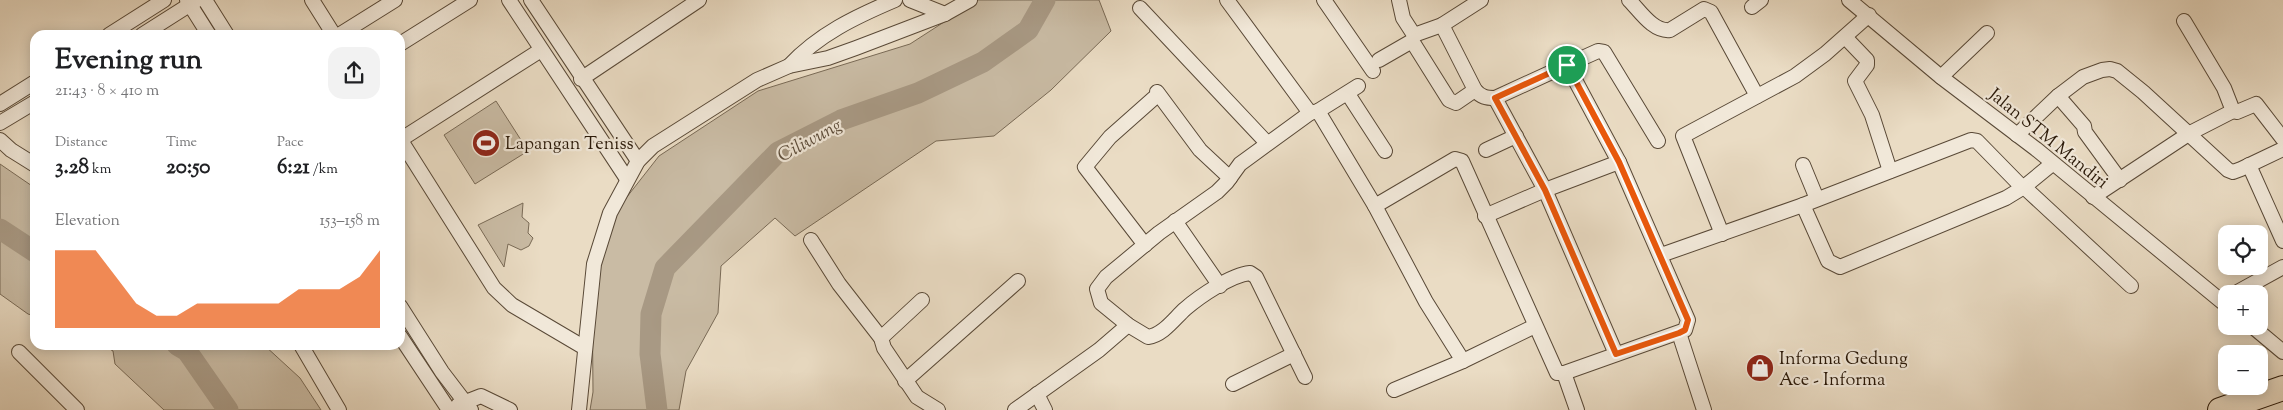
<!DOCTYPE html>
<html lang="en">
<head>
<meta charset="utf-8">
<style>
  :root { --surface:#fff; --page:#f2f2f2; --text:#202124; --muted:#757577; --accent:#ea580c }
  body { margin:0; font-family:"Sorts Mill Goudy",serif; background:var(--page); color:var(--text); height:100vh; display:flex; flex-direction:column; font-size:19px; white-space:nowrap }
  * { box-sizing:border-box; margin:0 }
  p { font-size:16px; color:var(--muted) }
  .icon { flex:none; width:28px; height:28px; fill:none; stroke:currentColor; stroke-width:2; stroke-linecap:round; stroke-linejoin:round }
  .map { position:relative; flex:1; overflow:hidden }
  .details { position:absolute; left:30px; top:30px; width:375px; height:320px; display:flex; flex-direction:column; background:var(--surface); border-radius:15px; box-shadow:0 2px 12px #0003 }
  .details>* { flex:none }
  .buttons { position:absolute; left:2218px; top:225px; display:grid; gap:10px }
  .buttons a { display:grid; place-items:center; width:50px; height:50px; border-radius:10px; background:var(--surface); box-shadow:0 2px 12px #0003; font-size:25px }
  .pin { position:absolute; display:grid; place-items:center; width:42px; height:42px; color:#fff; margin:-21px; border:2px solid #fff; border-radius:50%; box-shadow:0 1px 5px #0007 }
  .round { display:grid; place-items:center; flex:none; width:52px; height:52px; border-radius:15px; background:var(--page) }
  .summary { display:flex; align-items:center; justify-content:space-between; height:85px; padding:0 25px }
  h1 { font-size:28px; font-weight:700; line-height:38px }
  .stats { display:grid; grid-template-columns:repeat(3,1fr); gap:8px; height:85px; padding:5px 25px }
  .stats div { display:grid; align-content:center }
  .stats b { font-size:21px; font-weight:700 }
  .stats small { font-size:14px; font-weight:400 }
  .stats p { font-size:14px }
  .chart { height:140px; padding:10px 25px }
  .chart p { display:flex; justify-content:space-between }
  .chart svg { width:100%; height:90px; margin-top:5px; fill:var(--accent); opacity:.7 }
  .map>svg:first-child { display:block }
  .green { fill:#c9bba4; stroke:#796a56 }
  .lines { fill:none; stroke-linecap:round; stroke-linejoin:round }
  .river { stroke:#a89984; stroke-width:21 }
  .minor-casing { stroke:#594937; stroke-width:16 }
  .trunk-casing { stroke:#291808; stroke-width:26 }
  .minor { stroke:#f1e8d9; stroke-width:14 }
  .trunk { stroke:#eadcc4; stroke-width:24 }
  .route-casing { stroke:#fff; stroke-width:10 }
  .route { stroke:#ea580c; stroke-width:6 }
  .labels { text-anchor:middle; stroke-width:4.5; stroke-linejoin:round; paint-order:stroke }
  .street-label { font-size:18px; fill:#291808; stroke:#f1e8d9 }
  .poi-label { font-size:18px; fill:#291808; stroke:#f1e8d9; text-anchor:start }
  .water-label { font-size:19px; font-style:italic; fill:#5c4c3a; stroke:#f1e8d9 }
</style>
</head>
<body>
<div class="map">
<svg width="2283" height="410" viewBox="0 0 2283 410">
  <rect width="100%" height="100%" fill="#eadcc4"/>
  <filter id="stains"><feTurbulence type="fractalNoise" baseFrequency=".004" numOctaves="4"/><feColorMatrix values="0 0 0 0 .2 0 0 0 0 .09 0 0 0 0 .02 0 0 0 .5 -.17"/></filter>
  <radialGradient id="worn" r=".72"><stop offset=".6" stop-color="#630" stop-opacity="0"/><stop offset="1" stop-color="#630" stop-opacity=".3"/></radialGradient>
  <g class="green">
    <path d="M978,0H1099L1111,31L1051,90L994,136L936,141L795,236L775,218L721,266L718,313L686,371L679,410H590L593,392L592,275L612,216L659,156L758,91L910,44Z"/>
    <path d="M496,101L528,151L475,184L444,135Z"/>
    <path d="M0,164L35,188V316L28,314L0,294Z"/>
    <path d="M523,203L522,217L529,223L528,233L533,238L529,246L521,250L508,244L504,267L478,225Z"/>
    <path d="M103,345H264L300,378L321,410H164L115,364L113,351Z"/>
  </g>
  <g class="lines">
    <g class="river">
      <path d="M0,229L35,252"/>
      <path d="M177,345L187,351L228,410"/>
      <path d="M657,410L650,354L651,314L665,268L778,152L841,120L918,93L983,62L1028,30L1045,0"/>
    </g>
    <defs>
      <g id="minor">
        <path d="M187,0L209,35"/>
        <path d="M205,0L227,35"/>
        <path d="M312,0L334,35"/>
        <path d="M509,0L627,179"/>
        <path d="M531,0L638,161"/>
        <path d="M910,0L945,14"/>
        <path d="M1227,0L1310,113"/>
        <path d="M1324,0L1373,71"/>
        <path d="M1399,0L1403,18L1414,35L1442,25L1481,0"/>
        <path d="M1629,0C1640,11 1653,32 1670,30L1704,9L1711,12L1757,96"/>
        <path d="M1849,0L1941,77L2036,149L2226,305"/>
        <path d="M1752,7L1761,0"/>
        <path d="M1140,8L1267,143"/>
        <path d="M2184,21L2224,88L2233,111L2237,112L2256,104L2283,139"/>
        <path d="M109,35L164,0"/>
        <path d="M142,35L197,0"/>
        <path d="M339,35L395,0"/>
        <path d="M1845,37L1867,60V65L1855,81L1872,115L1890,171"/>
        <path d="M400,44L470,0"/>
        <path d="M1379,60L1412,41L1449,100L1456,103L1475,90"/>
        <path d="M1567,65L1598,51L1604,52L1658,141"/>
        <path d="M789,66C819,34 855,17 895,0"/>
        <path d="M1941,77L1987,33"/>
        <path d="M581,79L699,0"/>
        <path d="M1157,92L1200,150L1230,178"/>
        <path d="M1348,94L1385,151"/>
        <path d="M2058,96L2084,126L2085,132L2120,180"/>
        <path d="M1495,98L1545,190L1616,354"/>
        <path d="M0,104L35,82"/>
        <path d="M1318,111L1375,206L1455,159L1462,161L1557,373H1564L1685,330L1688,320L1619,162L1567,65L1495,98C1486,98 1481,97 1475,90L1442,25"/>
        <path d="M0,123L35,102"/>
        <path d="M2017,135L2058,96L2083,77L2102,70L2110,69L2117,71L2143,92L2228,170L2233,172L2241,169L2283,149"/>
        <path d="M400,139L494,288L512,305L585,348"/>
        <path d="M0,140L11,150L35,165"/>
        <path d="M400,140L541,50"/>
        <path d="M1486,150L1516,136"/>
        <path d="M1803,165L1817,199"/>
        <path d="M2249,165L2283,241"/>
        <path d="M2024,187L2131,286"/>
        <path d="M2093,197L2190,133L2233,111"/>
        <path d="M1803,205L1828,261L1840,267L2006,198L2024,187L2052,164"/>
        <path d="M1375,206L1426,302L1463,361"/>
        <path d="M1485,216L1545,190L1619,162"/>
        <path d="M1175,221L1220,286"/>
        <path d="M1722,234L1683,136L1795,76L1825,54L1869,15"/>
        <path d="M811,240L839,284L881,338L884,348L917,397L938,410"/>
        <path d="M1145,245L1085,167L1110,137L1154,98"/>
        <path d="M1661,255L1803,205L1971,140L1977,141L2023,188"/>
        <path d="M2234,294L2283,267"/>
        <path d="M400,306L442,372L471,410"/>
        <path d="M2252,326L2283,352"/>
        <path d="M1679,333L1704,410"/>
        <path d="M400,336L449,410"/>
        <path d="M881,338L922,300"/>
        <path d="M301,345L339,410"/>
        <path d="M19,352L77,410"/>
        <path d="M1564,373L1577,410"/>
        <path d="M1305,377L1256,277L1250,273C1231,275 1200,296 1185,309C1174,319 1163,335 1148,337L1128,325L1101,303L1097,289L1106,277L1159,233L1217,192L1227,182L1240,164L1310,113L1318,111L1358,86"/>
        <path d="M905,381L1018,281"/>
        <path d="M1233,384L1294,354"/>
        <path d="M1394,390L1463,361L1535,326"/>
        <path d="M1037,394L1045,410"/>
        <path d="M458,405L481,396L510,410"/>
        <path d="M579,410L594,264L610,213L638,161L653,146L757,80L789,66L828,58L856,48L945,14L970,0"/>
        <path d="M1015,410L1099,350L1128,325"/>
      </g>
      <path id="trunk" d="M2220,410L2283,388"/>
    </defs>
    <use href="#minor" class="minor-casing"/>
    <use href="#trunk" class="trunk-casing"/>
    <use href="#minor" class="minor"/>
    <use href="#trunk" class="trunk"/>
  </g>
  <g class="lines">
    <defs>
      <path id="route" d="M1567,65L1619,162L1688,320L1685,330L1679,333L1616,354L1545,190L1495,98Z"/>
    </defs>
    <use href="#route" class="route-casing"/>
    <use href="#route" class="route"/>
  </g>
  <defs>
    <symbol id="stadium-disc" viewBox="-11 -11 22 22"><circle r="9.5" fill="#8f2418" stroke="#f1e8d9"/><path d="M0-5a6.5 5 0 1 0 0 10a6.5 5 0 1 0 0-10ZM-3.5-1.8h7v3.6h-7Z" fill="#fff"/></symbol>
    <symbol id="shop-disc" viewBox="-11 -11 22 22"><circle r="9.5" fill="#8f2418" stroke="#f1e8d9"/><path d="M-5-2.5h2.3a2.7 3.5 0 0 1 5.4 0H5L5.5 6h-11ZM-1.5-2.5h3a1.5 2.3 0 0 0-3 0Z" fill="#fff"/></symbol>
  </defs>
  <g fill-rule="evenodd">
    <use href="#stadium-disc" x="470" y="127" width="32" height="32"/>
    <use href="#shop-disc" x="1744" y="352" width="32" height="32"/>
  </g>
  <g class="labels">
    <g class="street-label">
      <text transform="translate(2049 138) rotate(39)" y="6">Jalan STM Mandiri</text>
    </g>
    <g class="poi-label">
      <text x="505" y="149">Lapangan Teniss</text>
      <text x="1779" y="364">Informa Gedung<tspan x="1779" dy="21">Ace - Informa</tspan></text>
    </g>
    <g class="water-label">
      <text transform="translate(809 139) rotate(-29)" y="7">Ciliwung</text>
    </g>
  </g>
  <rect width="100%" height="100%" filter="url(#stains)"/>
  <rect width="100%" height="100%" fill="url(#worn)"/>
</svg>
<div class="buttons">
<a><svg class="icon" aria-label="locate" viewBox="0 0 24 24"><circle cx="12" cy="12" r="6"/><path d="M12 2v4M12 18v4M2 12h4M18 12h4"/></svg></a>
<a>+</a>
<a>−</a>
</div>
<div class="pin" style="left:1567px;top:65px;background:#1e9e55"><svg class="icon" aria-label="arrive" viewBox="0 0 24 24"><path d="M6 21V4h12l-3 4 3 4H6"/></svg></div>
<section class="details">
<div class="summary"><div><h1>Evening run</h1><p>21:43 · 8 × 410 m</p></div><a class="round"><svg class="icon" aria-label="share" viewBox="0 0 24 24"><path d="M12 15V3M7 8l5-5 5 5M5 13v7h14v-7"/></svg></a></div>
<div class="stats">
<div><p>Distance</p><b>3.28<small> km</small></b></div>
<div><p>Time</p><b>20:50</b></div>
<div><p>Pace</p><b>6:21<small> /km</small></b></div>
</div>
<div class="chart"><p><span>Elevation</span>153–158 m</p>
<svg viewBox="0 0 160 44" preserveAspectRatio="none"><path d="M0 44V6L10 6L20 6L30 19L40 32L50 38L60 38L70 32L80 32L90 32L100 32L110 32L120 25L130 25L140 25L150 19L160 6V44z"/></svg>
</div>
</section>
</div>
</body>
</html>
